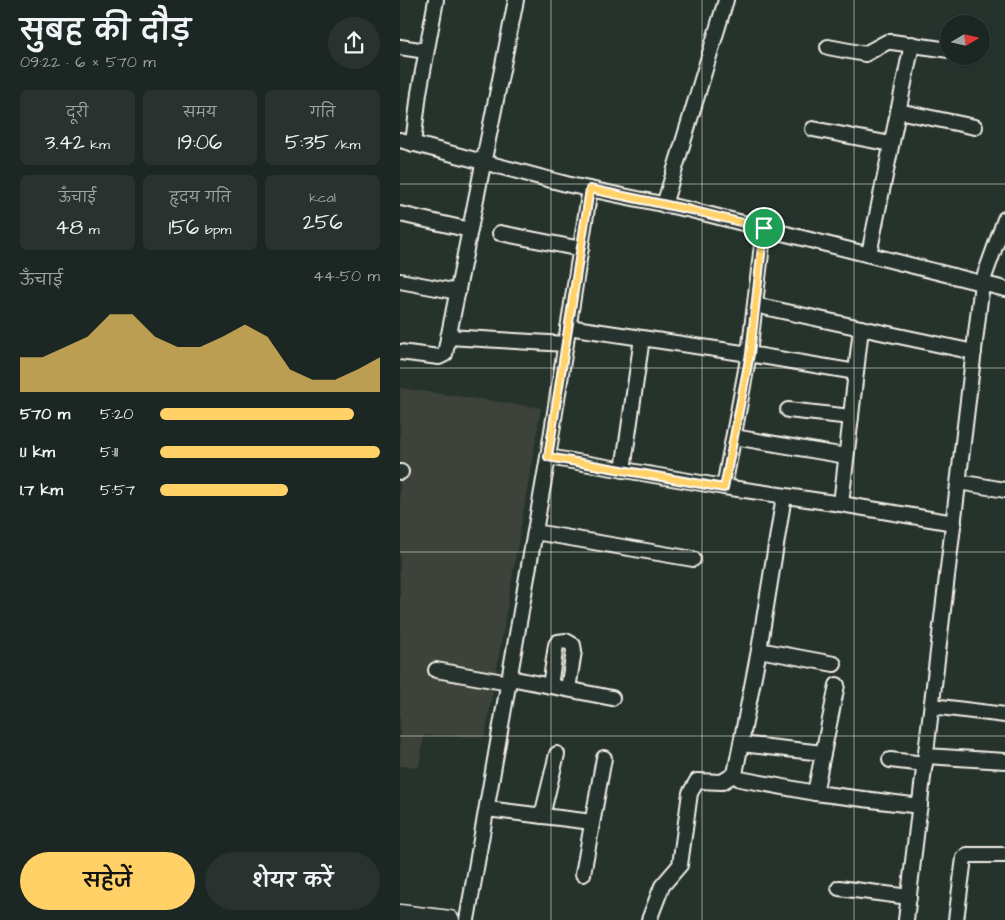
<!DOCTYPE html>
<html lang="hi">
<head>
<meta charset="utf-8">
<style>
  :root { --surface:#1c2622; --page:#29322f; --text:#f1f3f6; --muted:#a0a5a5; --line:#3a4340; --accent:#ffd166 }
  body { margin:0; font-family:"Architects Daughter","Playpen Sans Deva",sans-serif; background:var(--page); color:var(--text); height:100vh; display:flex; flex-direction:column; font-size:19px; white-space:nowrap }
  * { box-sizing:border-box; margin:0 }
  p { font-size:16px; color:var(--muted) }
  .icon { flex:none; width:28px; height:28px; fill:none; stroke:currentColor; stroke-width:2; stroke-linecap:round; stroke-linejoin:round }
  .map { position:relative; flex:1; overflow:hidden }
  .panel { display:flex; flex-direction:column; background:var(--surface); width:400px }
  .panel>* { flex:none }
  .needle { width:32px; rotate:81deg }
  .buttons { position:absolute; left:540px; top:15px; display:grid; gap:10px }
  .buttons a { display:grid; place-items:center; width:50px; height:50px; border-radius:50%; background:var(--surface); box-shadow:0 1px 4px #0004,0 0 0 1px var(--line); font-size:25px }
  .pin { position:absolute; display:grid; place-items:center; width:42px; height:42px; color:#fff; margin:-21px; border:2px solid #fff; border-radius:50%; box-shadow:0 1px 5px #0007 }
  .round { display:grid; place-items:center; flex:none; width:52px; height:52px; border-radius:26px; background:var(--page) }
  .overview { display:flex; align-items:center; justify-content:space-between; height:85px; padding:0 20px }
  h1 { font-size:28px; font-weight:600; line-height:38px }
  .metrics { display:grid; grid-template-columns:repeat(3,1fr); gap:8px; height:85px; padding:5px 20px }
  .metrics div { display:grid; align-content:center; border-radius:8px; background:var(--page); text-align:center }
  .metrics b { font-size:21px; font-weight:600 }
  .metrics small { font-size:14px; font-weight:400 }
  .metrics p { font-size:14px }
  .chart { height:140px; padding:10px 20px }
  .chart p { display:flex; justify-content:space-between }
  .chart svg { width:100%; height:90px; margin-top:5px; fill:var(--accent); opacity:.7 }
  .cta { display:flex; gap:10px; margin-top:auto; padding:10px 20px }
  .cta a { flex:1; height:58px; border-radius:30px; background:var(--accent); color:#111; font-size:20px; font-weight:600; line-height:58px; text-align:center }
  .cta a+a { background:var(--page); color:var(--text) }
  ul { padding:0 20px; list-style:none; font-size:16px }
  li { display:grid; grid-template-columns:80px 60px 1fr; align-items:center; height:38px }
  li i { height:12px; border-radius:6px; background:var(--accent) }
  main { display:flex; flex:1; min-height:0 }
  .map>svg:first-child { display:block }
  .built { fill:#3c433a }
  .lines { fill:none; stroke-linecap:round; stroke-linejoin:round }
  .minor-casing { stroke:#f4f1e8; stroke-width:18 }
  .major-casing { stroke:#f4f1e8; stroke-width:21 }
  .minor { stroke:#26332d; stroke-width:14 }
  .major { stroke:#26332d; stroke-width:18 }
  .route-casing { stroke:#fff; stroke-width:10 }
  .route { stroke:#ffd166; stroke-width:6 }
  .grid { fill:none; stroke:#f4f1e8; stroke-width:1; stroke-opacity:0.55 }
</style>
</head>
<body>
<main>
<section class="panel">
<div class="overview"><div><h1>सुबह की दौड़</h1><p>09:22 · 6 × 570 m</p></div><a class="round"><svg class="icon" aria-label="share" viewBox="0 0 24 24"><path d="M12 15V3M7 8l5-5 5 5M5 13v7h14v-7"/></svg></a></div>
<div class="metrics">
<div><p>दूरी</p><b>3.42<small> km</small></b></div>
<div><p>समय</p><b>19:06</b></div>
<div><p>गति</p><b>5:35<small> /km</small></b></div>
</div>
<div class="metrics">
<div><p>ऊँचाई</p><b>48<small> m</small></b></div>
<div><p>हृदय गति</p><b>156<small> bpm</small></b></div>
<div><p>kcal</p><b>256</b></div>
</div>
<div class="chart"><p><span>ऊँचाई</span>44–50 m</p>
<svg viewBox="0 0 160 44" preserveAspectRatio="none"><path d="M0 44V27L10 27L20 22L30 17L40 6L50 6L60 17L70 22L80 22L90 17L100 11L110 17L120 33L130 38L140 38L150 33L160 27V44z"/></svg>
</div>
<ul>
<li><b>570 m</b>5:20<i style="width:88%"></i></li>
<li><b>1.1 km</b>5:11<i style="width:100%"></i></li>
<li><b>1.7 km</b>5:57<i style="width:58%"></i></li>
</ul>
<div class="cta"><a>सहेजें</a><a>शेयर करें</a></div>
</section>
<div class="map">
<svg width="605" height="920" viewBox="0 0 605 920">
  <rect width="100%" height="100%" fill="#26332d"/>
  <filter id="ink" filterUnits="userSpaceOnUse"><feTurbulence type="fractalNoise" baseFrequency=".02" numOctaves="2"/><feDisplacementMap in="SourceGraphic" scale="10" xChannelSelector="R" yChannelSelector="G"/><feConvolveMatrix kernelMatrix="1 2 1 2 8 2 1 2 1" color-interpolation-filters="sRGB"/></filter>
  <g filter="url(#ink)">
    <path class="built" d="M0,388L141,408L85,737L24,735L19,767L0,766Z"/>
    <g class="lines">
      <defs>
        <g id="minor">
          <path d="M0,47L26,51"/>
          <path d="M428,47L465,54L487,42H492L549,50"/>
          <path d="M498,111L575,127"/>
          <path d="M413,129L491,144"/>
          <path d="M0,140L170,185L291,210L605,289"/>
          <path d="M13,144L19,93L36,0"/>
          <path d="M264,205L326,0"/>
          <path d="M0,214L70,230"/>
          <path d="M100,233L181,249"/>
          <path d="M469,254L512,44"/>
          <path d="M0,281L58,292"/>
          <path d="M168,327L349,354L456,372"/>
          <path d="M461,328L574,352"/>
          <path d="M48,337L166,344"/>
          <path d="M0,352L39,357L45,354L116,0"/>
          <path d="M388,410L451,417"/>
          <path d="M334,437L446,456"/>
          <path d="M148,457L324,487L441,504L461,328L355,305"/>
          <path d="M223,470L242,338"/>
          <path d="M0,472H1"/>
          <path d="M559,482L605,490"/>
          <path d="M324,487L349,354L364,228"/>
          <path d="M384,496L359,650L335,774L337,777L340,779L415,793"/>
          <path d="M441,504L554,523"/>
          <path d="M135,532L293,559"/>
          <path d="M359,650L434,664"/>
          <path d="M36,670L109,683"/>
          <path d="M110,678L212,698"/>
          <path d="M437,685L415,793L520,806"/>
          <path d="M150,686L156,645L158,642L166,641L173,645L174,651L168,689"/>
          <path d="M532,706L605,715"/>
          <path d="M341,744L423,753"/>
          <path d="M526,756L605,761"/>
          <path d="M490,760L525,764"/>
          <path d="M87,809L192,822"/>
          <path d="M142,816L157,754"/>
          <path d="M183,874L204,758"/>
          <path d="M439,888L509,897"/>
          <path d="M67,920L148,457L190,189"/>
          <path d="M249,920L262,886L280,865L290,793L297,781L322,782L335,774"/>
          <path d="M506,920L582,283L605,219"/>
          <path d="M556,920L564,858L567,855H605"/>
        </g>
        <path id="major" d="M0,914L50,920"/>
      </defs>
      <use href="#minor" class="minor-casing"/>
      <use href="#major" class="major-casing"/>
      <use href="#minor" class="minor"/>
      <use href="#major" class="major"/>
    </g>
  </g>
  <g class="lines" filter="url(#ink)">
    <defs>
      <path id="route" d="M190,189L291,210L364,228L350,354L324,488L148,457Z"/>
    </defs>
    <use href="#route" class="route-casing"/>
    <use href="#route" class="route"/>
  </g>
  <path class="grid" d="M151,0V920M302,0V920M454,0V920M0,184H605M0,368H605M0,552H605M0,736H605"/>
</svg>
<div class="buttons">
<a><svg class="needle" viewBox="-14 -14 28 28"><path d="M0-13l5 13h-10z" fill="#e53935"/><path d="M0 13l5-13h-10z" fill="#a0a5a5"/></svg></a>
</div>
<div class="pin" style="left:364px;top:228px;background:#1e9e55"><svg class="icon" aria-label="arrive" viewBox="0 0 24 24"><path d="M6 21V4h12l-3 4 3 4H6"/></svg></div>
</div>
</main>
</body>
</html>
